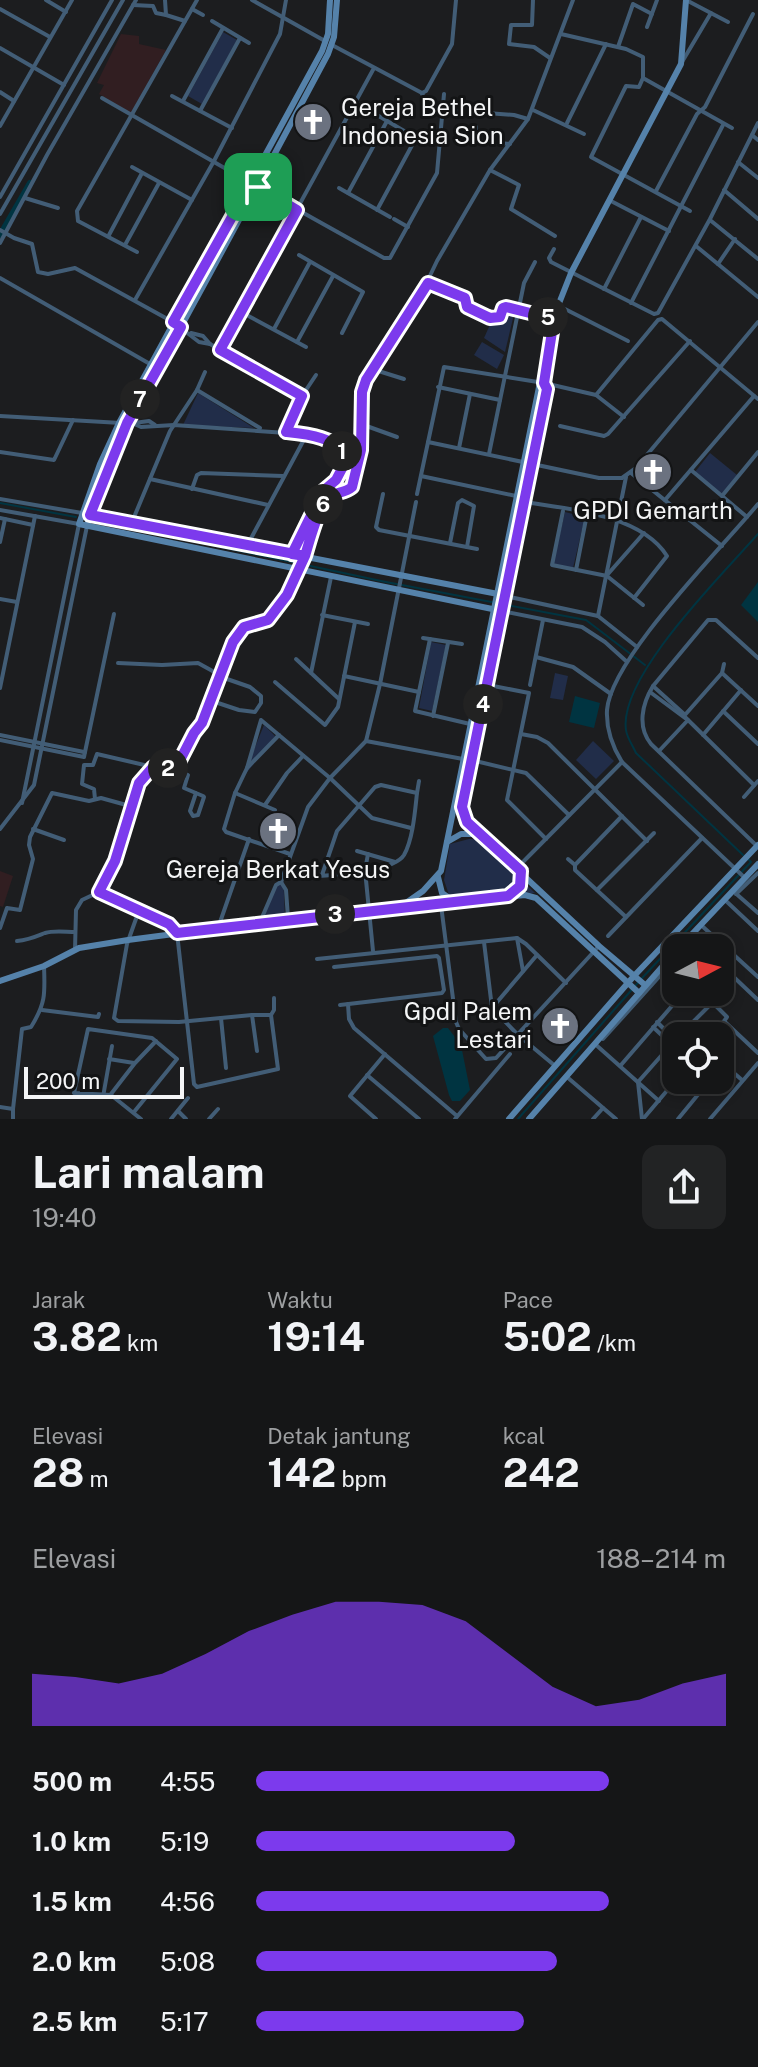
<!DOCTYPE html>
<html lang="id">
<head>
<meta charset="utf-8">
<style>
  :root { --surface:#151617; --page:#222324; --text:#f1f3f6; --muted:#9d9fa1; --line:#343536; --accent:#7c3aed }
  body { margin:0; font-family:"Public Sans",sans-serif; background:var(--page); color:var(--text); height:100vh; display:flex; flex-direction:column; font-size:30px; white-space:nowrap }
  * { box-sizing:border-box; margin:0 }
  p { font-size:26px; color:var(--muted) }
  .icon { flex:none; width:44px; height:44px; fill:none; stroke:currentColor; stroke-width:2; stroke-linecap:round; stroke-linejoin:round }
  .map { position:relative; height:1119px; overflow:hidden }
  .drawer { display:flex; flex-direction:column; background:var(--surface); flex:1 }
  .drawer>* { flex:none }
  .needle { width:52px; rotate:83deg }
  .controls { position:absolute; left:662px; top:934px; display:grid; gap:16px }
  .controls a { display:grid; place-items:center; width:72px; height:72px; border-radius:16px; background:var(--surface); box-shadow:0 4px 12px #0003,0 0 0 2px var(--line); font-size:40px }
  .scale { position:absolute; left:24px; bottom:20px; width:160px; box-sizing:border-box; padding-left:8px; border:4px solid #f4f5f6; border-top:0; font-size:22px; line-height:28px; white-space:nowrap; color:#f4f5f6; -webkit-text-stroke:6px #131415; paint-order:stroke }
  .pin { position:absolute; display:grid; place-items:center; width:68px; height:68px; color:#fff; margin:-34px; border-radius:16px; box-shadow:0 4px 12px #0006 }
  .km { position:absolute; width:40px; height:40px; margin:-20px; border-radius:50%; background:#222; color:#fff; font-size:22px; line-height:40px; text-align:center }
  .round { display:grid; place-items:center; flex:none; width:84px; height:84px; border-radius:16px; background:var(--page) }
  .head { display:flex; align-items:center; justify-content:space-between; height:136px; padding:0 32px }
  h1 { font-size:44px; font-weight:700; line-height:60px }
  .stats { display:grid; grid-template-columns:repeat(3,1fr); gap:12px; height:136px; padding:8px 32px }
  .stats div { display:grid; align-content:center }
  .stats b { font-size:40px; font-weight:700 }
  .stats small { font-size:22px; font-weight:400 }
  .stats p { font-size:22px }
  .chart { height:224px; padding:16px 32px }
  .chart p { display:flex; justify-content:space-between }
  .chart svg { width:100%; height:144px; margin-top:8px; fill:var(--accent); opacity:.7 }
  ul { padding:0 32px; list-style:none; font-size:26px }
  li { display:grid; grid-template-columns:128px 96px 1fr; align-items:center; height:60px }
  li i { height:20px; border-radius:10px; background:var(--accent) }
  .map>svg:first-child { display:block }
  .education { fill:#311e21 }
  .green { fill:#212d49 }
  .water { fill:#003441 }
  .lines { fill:none; stroke-linecap:round; stroke-linejoin:round }
  .stream { stroke:#003441; stroke-width:2 }
  .canal { stroke:#003441; stroke-width:6 }
  .street { stroke:#425d76; stroke-width:4 }
  .secondary { stroke:#5582aa; stroke-width:6 }
  .route-casing { stroke:#fff; stroke-width:16 }
  .route { stroke:#7c3aed; stroke-width:10 }
  .labels { text-anchor:middle; stroke-width:6; stroke-linejoin:round; paint-order:stroke }
  .poi-label { font-size:24px; fill:#f4f5f6; stroke:#131415 }
</style>
</head>
<body>
<div class="map">
<svg width="758" height="1119" viewBox="0 0 758 1119">
  <rect width="100%" height="100%" fill="#1c1d1f"/>
  <g class="education">
    <path d="M121,34L139,36V44L166,50L131,113L99,94L104,85L97,83Z"/>
    <path d="M0,871L13,876L3,907L0,906Z"/>
  </g>
  <g class="green">
    <path d="M223,32L237,40L202,104L188,96Z"/>
    <path d="M497,309L514,314L505,352L484,338Z"/>
    <path d="M482,342L504,355L497,369L474,355Z"/>
    <path d="M198,393L254,428L183,425Z"/>
    <path d="M710,453L737,475L722,494L695,472Z"/>
    <path d="M565,512L585,517L573,568L553,564Z"/>
    <path d="M431,642L446,645L432,711L419,708Z"/>
    <path d="M555,673L568,676L563,700L550,698Z"/>
    <path d="M264,725L275,736L242,779Z"/>
    <path d="M593,741L614,761L596,779L576,760Z"/>
    <path d="M469,839H480L535,893L456,899L449,895L444,880L450,844Z"/>
    <path d="M283,872L285,918L261,922Z"/>
  </g>
  <g class="water">
    <path d="M758,582V622L741,605Z"/>
    <path d="M575,696L600,703L594,728L569,722Z"/>
    <path d="M443,1028H448L461,1045L470,1090L460,1101H452L449,1095L433,1036Z"/>
  </g>
  <g class="lines">
    <g class="stream">
      <path d="M0,503L76,517"/>
      <path d="M93,520L386,582L586,620L645,665"/>
      <path d="M743,855L636,753C633,746 627,738 626,730C618,677 723,574 758,534"/>
      <path d="M518,1119L643,977L751,862L748,859"/>
    </g>
    <path class="canal" d="M0,235L30,183"/>
    <g class="street">
      <path d="M46,0L66,12"/>
      <path d="M165,0L166,15L185,21"/>
      <path d="M252,0L325,41"/>
      <path d="M533,0L532,25H511L509,44L534,47L550,58"/>
      <path d="M686,0L728,22"/>
      <path d="M133,5L153,6L156,13L166,15"/>
      <path d="M0,9L50,37"/>
      <path d="M192,9L203,15"/>
      <path d="M212,21L249,43"/>
      <path d="M647,27L657,0"/>
      <path d="M561,34L626,49L643,57V78L639,87L626,86L591,157L690,211"/>
      <path d="M332,45L422,93"/>
      <path d="M618,47L633,4L652,14"/>
      <path d="M0,48L64,85"/>
      <path d="M682,62L711,13"/>
      <path d="M643,78L732,128"/>
      <path d="M0,92L14,101"/>
      <path d="M422,93L426,105L433,109L514,115L528,119"/>
      <path d="M422,93L426,91L452,44L456,0"/>
      <path d="M172,96L232,128"/>
      <path d="M102,98L249,182"/>
      <path d="M183,101L223,28"/>
      <path d="M355,102L416,138L377,210"/>
      <path d="M533,110L584,134"/>
      <path d="M200,111L240,38"/>
      <path d="M567,123L606,44"/>
      <path d="M0,126L72,0"/>
      <path d="M476,127L475,136L478,141L510,144"/>
      <path d="M752,135L758,140"/>
      <path d="M738,162L758,178"/>
      <path d="M132,167L192,200"/>
      <path d="M490,170L519,185L511,209L555,236"/>
      <path d="M257,187L384,258H390L437,173L444,94"/>
      <path d="M339,188L390,217"/>
      <path d="M724,190L758,219"/>
      <path d="M656,191L697,114L705,107L753,14"/>
      <path d="M348,193L387,121"/>
      <path d="M0,197L112,0"/>
      <path d="M25,198L58,208"/>
      <path d="M609,200L669,231"/>
      <path d="M0,214L123,0"/>
      <path d="M394,219L408,227"/>
      <path d="M710,220L758,259"/>
      <path d="M0,230L14,238L32,244L38,272L48,274L75,268L173,322L199,342L210,344"/>
      <path d="M109,235L142,173"/>
      <path d="M0,243L47,155L136,0"/>
      <path d="M125,245L159,183"/>
      <path d="M696,246L758,297"/>
      <path d="M554,249L549,258L551,262L654,314L658,313L710,219L758,123"/>
      <path d="M137,252L78,221L77,211L197,0"/>
      <path d="M299,255L363,292L342,333"/>
      <path d="M718,264L735,239"/>
      <path d="M0,278L150,364"/>
      <path d="M428,283L465,298L467,307L490,318L500,317L503,308L506,307L554,319"/>
      <path d="M604,289L641,217"/>
      <path d="M135,300L214,161L280,34L286,0"/>
      <path d="M631,303L723,125"/>
      <path d="M559,306L628,341"/>
      <path d="M241,312L306,347"/>
      <path d="M274,329L310,262"/>
      <path d="M191,333L203,336L210,344L302,396"/>
      <path d="M297,342L333,276"/>
      <path d="M220,350L374,68"/>
      <path d="M372,369L404,379"/>
      <path d="M438,387L500,400"/>
      <path d="M197,390L260,428"/>
      <path d="M596,395L658,320L662,319L758,399"/>
      <path d="M0,416L121,423"/>
      <path d="M132,423L141,427L174,425L315,435L344,451L346,461L336,480L323,491L292,553"/>
      <path d="M134,423L149,421L155,425"/>
      <path d="M361,424L397,437"/>
      <path d="M560,426L604,436L608,434L690,341"/>
      <path d="M286,432L302,396L316,375"/>
      <path d="M428,442L599,478H622L636,468L758,322"/>
      <path d="M459,448L470,394"/>
      <path d="M0,452L54,460L73,420"/>
      <path d="M489,454L524,283L535,262"/>
      <path d="M691,470L747,517"/>
      <path d="M631,473L722,546"/>
      <path d="M421,476L516,496"/>
      <path d="M150,479L268,505"/>
      <path d="M192,489L197,475L201,473L283,476"/>
      <path d="M383,494L376,527L379,530L477,549"/>
      <path d="M417,494L444,367L544,383L596,395L624,417"/>
      <path d="M722,496L758,452"/>
      <path d="M0,499L82,513"/>
      <path d="M665,500L754,396"/>
      <path d="M525,502C570,509 641,515 667,556L634,598"/>
      <path d="M0,510L79,524L22,803"/>
      <path d="M563,511L552,565L607,576L643,605"/>
      <path d="M0,518L33,525"/>
      <path d="M132,522L170,431L197,390L205,372"/>
      <path d="M0,542L5,519"/>
      <path d="M450,543L458,503L462,500L474,506L467,547"/>
      <path d="M248,544L307,434"/>
      <path d="M576,570L587,514"/>
      <path d="M608,574L644,533"/>
      <path d="M505,596L598,616L637,647"/>
      <path d="M0,599L17,602"/>
      <path d="M502,611L582,627L605,642L626,661"/>
      <path d="M322,615L368,624"/>
      <path d="M598,616L626,477"/>
      <path d="M423,638L462,644"/>
      <path d="M430,639L415,711L470,724"/>
      <path d="M536,657L573,667L611,694"/>
      <path d="M296,659L339,699"/>
      <path d="M118,663L162,665L198,663L227,679L250,687L261,696V703L255,712L239,710L212,701"/>
      <path d="M724,664L722,673L684,716L754,785"/>
      <path d="M311,673L331,577"/>
      <path d="M722,673L758,706"/>
      <path d="M344,676L419,692"/>
      <path d="M275,682L325,725L338,707L355,622"/>
      <path d="M488,685L529,693L507,800L546,839"/>
      <path d="M530,685L543,620"/>
      <path d="M653,686L684,714"/>
      <path d="M0,688L35,516"/>
      <path d="M650,692L685,718"/>
      <path d="M723,711L758,744"/>
      <path d="M433,716L448,643"/>
      <path d="M521,734L537,737L548,743L647,841"/>
      <path d="M0,735L84,752"/>
      <path d="M703,735L741,690"/>
      <path d="M0,740L84,757L85,752"/>
      <path d="M366,741L463,759"/>
      <path d="M659,751L688,720"/>
      <path d="M85,752L114,614"/>
      <path d="M471,760L526,773L569,815"/>
      <path d="M247,768L279,735"/>
      <path d="M174,769L188,775L184,788L203,796L204,797L198,815L193,816L190,811L196,793"/>
      <path d="M235,793L275,810"/>
      <path d="M417,793L419,781"/>
      <path d="M744,797L758,781"/>
      <path d="M95,799L94,789L82,784L84,765H93L97,754L153,767L174,769L177,766L194,733L202,723L212,701L220,674L233,642L244,627C251,624 261,625 268,620C297,597 311,537 323,503C331,492 344,495 352,487L361,450L362,392L366,380L392,337L416,305L437,261L490,170L528,119L573,0"/>
      <path d="M265,805L287,773L303,756"/>
      <path d="M0,829L34,785L87,526"/>
      <path d="M33,829L64,840"/>
      <path d="M757,846L651,744C637,727 642,704 653,686L708,620H716L758,658"/>
      <path d="M357,851L395,862"/>
      <path d="M290,854L226,832L224,829L235,793L247,768L261,720L330,778L372,818L411,828"/>
      <path d="M368,854L365,870L373,951"/>
      <path d="M568,859L575,865V870L626,917"/>
      <path d="M575,865L622,816"/>
      <path d="M214,866L237,873"/>
      <path d="M517,868L622,762"/>
      <path d="M307,877C328,875 393,873 404,855C413,839 415,811 417,793L381,785L375,787L337,831L322,875"/>
      <path d="M745,878L622,762C612,746 606,729 607,710C611,658 722,548 758,504"/>
      <path d="M281,882L286,890L288,918"/>
      <path d="M597,890L654,833"/>
      <path d="M733,891L758,913"/>
      <path d="M99,892L169,924L177,933L194,1084L197,1087L278,1069L271,1015L274,1010V998"/>
      <path d="M736,894L758,873"/>
      <path d="M725,900L758,931"/>
      <path d="M441,905L456,1022L459,1029L486,1059L496,1058L599,946"/>
      <path d="M137,916L127,944L114,1018L118,1021L179,1022L252,1015L257,1051"/>
      <path d="M260,922L276,885L281,882L308,807L330,778L366,741L380,684L416,502"/>
      <path d="M701,925L758,977"/>
      <path d="M0,928L7,908L20,910L33,859L29,845L30,837L52,793L89,801L101,798L130,806"/>
      <path d="M218,928L249,839"/>
      <path d="M608,936L702,838"/>
      <path d="M691,936L704,948"/>
      <path d="M517,938L523,971"/>
      <path d="M17,941C29,940 35,937 45,933C54,930 66,932 75,932"/>
      <path d="M484,942L492,1008L518,1035L554,1065"/>
      <path d="M685,948L694,938"/>
      <path d="M75,950L76,910L82,900L99,892L115,861L139,783L153,767"/>
      <path d="M317,959L517,938L526,944L566,983"/>
      <path d="M720,964L758,1000"/>
      <path d="M670,965L676,971"/>
      <path d="M334,967L437,956L439,958L444,990L442,993L340,1005"/>
      <path d="M702,992L727,1017L713,1036"/>
      <path d="M348,1004L349,1019L354,1028L457,1116"/>
      <path d="M492,1008L537,955"/>
      <path d="M42,1010L98,1017L99,1014"/>
      <path d="M252,1015H271"/>
      <path d="M221,1018L226,1068"/>
      <path d="M657,1022L675,1040"/>
      <path d="M725,1022L758,1053"/>
      <path d="M653,1027L671,1044"/>
      <path d="M679,1036L713,1002"/>
      <path d="M603,1039L676,958"/>
      <path d="M595,1044L659,1101"/>
      <path d="M109,1059L134,1063"/>
      <path d="M720,1061L742,1080"/>
      <path d="M621,1065L684,992"/>
      <path d="M367,1075L419,1119"/>
      <path d="M567,1077L616,1119"/>
      <path d="M111,1094L135,1063L156,1041"/>
      <path d="M103,1097L112,1046"/>
      <path d="M0,1107L13,1109L22,1029L31,1027C46,1003 45,993 44,966"/>
      <path d="M13,1109V1119"/>
      <path d="M178,1111L186,1119"/>
      <path d="M134,1112L177,1059L152,1038L88,1029L74,1093L111,1095L141,1119"/>
      <path d="M171,1119L188,1098"/>
      <path d="M209,1119L218,1109"/>
      <path d="M376,1119L350,1096L385,1054"/>
      <path d="M455,1119L510,1054"/>
      <path d="M593,1119L603,1108"/>
      <path d="M642,1119L638,1082L676,1039"/>
      <path d="M643,1119L676,1080"/>
      <path d="M678,1119L710,1080"/>
      <path d="M710,1119L758,1063"/>
    </g>
    <g class="secondary">
      <path d="M330,0L328,34L322,51L119,423L100,464L79,524L502,611"/>
      <path d="M89,515L498,594"/>
      <path d="M87,526C103,453 148,387 183,323C232,234 280,144 328,54L334,37L337,0"/>
      <path d="M447,842L461,834H477"/>
      <path d="M438,877L442,893L455,902"/>
      <path d="M510,895L520,886L521,871"/>
      <path d="M403,905L423,891L441,871L539,387L544,383"/>
      <path d="M679,948L758,864"/>
      <path d="M0,981L44,966L79,948L128,940L288,919L525,895L536,898L639,993"/>
      <path d="M645,985L599,946L480,835L467,822L462,810L547,389L544,383L556,311L571,273L681,64L686,0"/>
      <path d="M509,1119L634,976L758,845"/>
      <path d="M529,1119L676,951"/>
    </g>
  </g>
  <g class="lines">
    <defs>
      <path id="route" d="M258,187L297,210L220,350L302,396L286,432C306,434 339,437 347,459L336,480L323,491L292,554L305,556L287,595L268,620L244,627L233,642L202,723L194,733L177,766L174,769L153,767L139,783L115,861L99,892L169,924L177,933L508,896L520,886L521,871L467,822L462,807L547,389L544,383L554,319L506,307L503,308L500,317L490,318L467,307L465,298L428,283L366,380L362,392L361,450L352,487C345,493 336,492 329,497C319,504 309,543 305,556L300,555L90,515L127,423L181,327L173,322L251,183L258,187"/>
    </defs>
    <use href="#route" class="route-casing"/>
    <use href="#route" class="route"/>
  </g>
  <defs>
    <symbol id="church-disc" viewBox="-11 -11 22 22"><circle r="9.5" fill="#6b7280" stroke="#131415"/><path d="M-1.2-6h2.4v3.5h3.3v2.4h-3.3V6h-2.4V-.1h-3.3v-2.4h3.3Z" fill="#fff"/></symbol>
  </defs>
  <g fill-rule="evenodd">
    <use href="#church-disc" x="291" y="100" width="44" height="44"/>
    <use href="#church-disc" x="631" y="450" width="44" height="44"/>
    <use href="#church-disc" x="256" y="809" width="44" height="44"/>
    <use href="#church-disc" x="538" y="1004" width="44" height="44"/>
  </g>
  <g class="labels">
    <g class="poi-label">
      <text x="341" y="116" text-anchor="start">Gereja Bethel<tspan x="341" dy="28">Indonesia Sion</tspan></text>
      <text x="653" y="519">GPDI Gemarth</text>
      <text x="278" y="878">Gereja Berkat Yesus</text>
      <text x="532" y="1020" text-anchor="end">GpdI Palem<tspan x="532" dy="28">Lestari</tspan></text>
    </g>
  </g>
</svg>
<div class="controls">
<a><svg class="needle" viewBox="-14 -14 28 28"><path d="M0-13l5 13h-10z" fill="#e53935"/><path d="M0 13l5-13h-10z" fill="#9d9fa1"/></svg></a>
<a><svg class="icon" aria-label="locate" viewBox="0 0 24 24"><circle cx="12" cy="12" r="6"/><path d="M12 2v4M12 18v4M2 12h4M18 12h4"/></svg></a>
</div>
<div class="scale">200 m</div>
<div class="pin" style="left:258px;top:187px;background:#1e9e55"><svg class="icon" aria-label="arrive" viewBox="0 0 24 24"><path d="M6 21V4h12l-3 4 3 4H6"/></svg></div>
<b class="km" style="left:342px;top:451px">1</b>
<b class="km" style="left:168px;top:768px">2</b>
<b class="km" style="left:335px;top:914px">3</b>
<b class="km" style="left:483px;top:704px">4</b>
<b class="km" style="left:548px;top:317px">5</b>
<b class="km" style="left:323px;top:504px">6</b>
<b class="km" style="left:140px;top:399px">7</b>
</div>
<section class="drawer">
<div class="head"><div><h1>Lari malam</h1><p>19:40</p></div><a class="round"><svg class="icon" aria-label="share" viewBox="0 0 24 24"><path d="M12 15V3M7 8l5-5 5 5M5 13v7h14v-7"/></svg></a></div>
<div class="stats">
<div><p>Jarak</p><b>3.82<small> km</small></b></div>
<div><p>Waktu</p><b>19:14</b></div>
<div><p>Pace</p><b>5:02<small> /km</small></b></div>
</div>
<div class="stats">
<div><p>Elevasi</p><b>28<small> m</small></b></div>
<div><p>Detak jantung</p><b>142<small> bpm</small></b></div>
<div><p>kcal</p><b>242</b></div>
</div>
<div class="chart"><p><span>Elevasi</span>188–214 m</p>
<svg viewBox="0 0 160 44" preserveAspectRatio="none"><path d="M0 44V28L10 29L20 31L30 28L40 22L50 15L60 10L70 6L80 6L90 7L100 12L110 22L120 32L130 38L140 36L150 31L160 28V44z"/></svg>
</div>
<ul>
<li><b>500 m</b>4:55<i style="width:75%"></i></li>
<li><b>1.0 km</b>5:19<i style="width:55%"></i></li>
<li><b>1.5 km</b>4:56<i style="width:75%"></i></li>
<li><b>2.0 km</b>5:08<i style="width:64%"></i></li>
<li><b>2.5 km</b>5:17<i style="width:57%"></i></li>
</ul>
</section>
</body>
</html>
